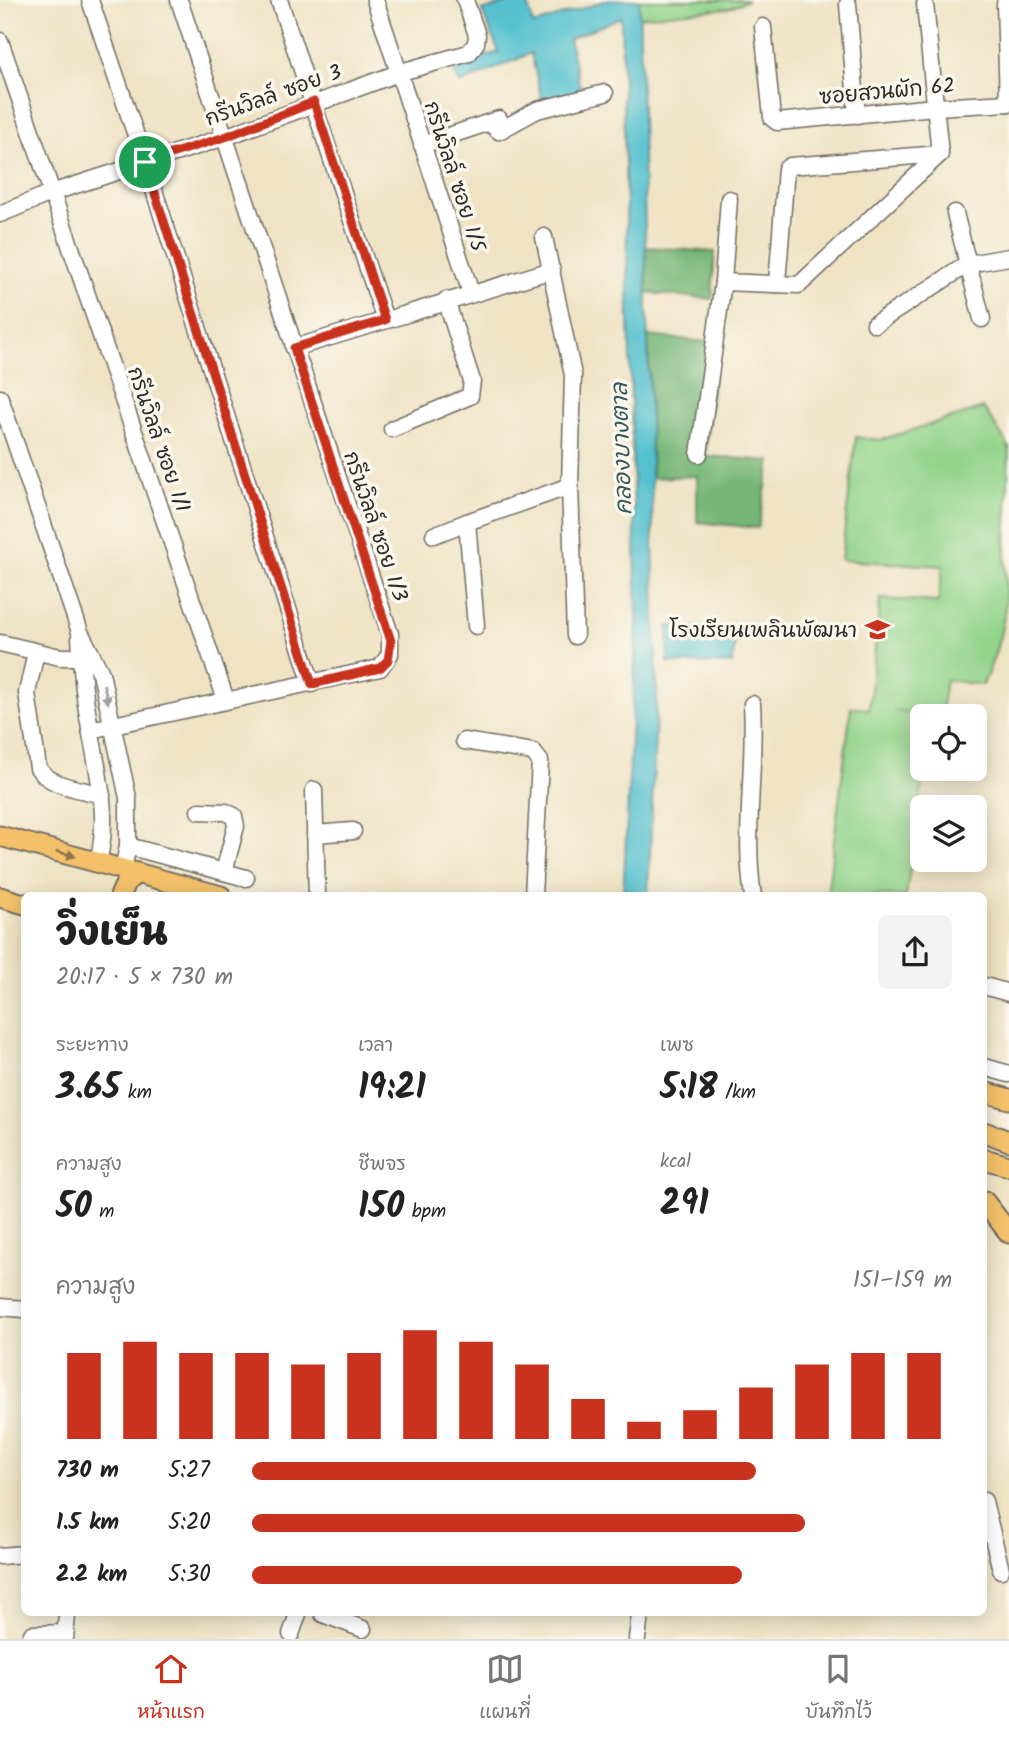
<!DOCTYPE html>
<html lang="th">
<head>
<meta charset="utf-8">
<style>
  :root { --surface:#fff; --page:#f2f2f2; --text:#222; --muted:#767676; --line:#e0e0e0; --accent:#c8321e }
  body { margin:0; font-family:Kalam,"Playpen Sans Thai",sans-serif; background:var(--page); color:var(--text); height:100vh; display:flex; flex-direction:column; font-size:26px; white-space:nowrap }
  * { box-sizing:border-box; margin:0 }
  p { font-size:23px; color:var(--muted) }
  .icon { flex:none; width:38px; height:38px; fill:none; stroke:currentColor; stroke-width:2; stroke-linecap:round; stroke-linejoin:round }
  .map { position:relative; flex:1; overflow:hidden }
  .details { position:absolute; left:21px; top:892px; width:966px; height:724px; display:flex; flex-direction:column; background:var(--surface); border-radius:10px; box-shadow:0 4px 18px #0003 }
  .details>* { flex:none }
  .fabs { position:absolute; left:910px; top:704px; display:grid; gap:14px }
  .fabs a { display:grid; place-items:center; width:77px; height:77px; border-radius:10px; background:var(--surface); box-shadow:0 4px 18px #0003; font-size:35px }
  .pin { position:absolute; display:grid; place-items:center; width:60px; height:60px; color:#fff; margin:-30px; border:4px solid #fff; border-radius:50%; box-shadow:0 2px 7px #0007 }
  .round { display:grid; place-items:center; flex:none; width:74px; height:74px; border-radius:10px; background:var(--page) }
  .overview { display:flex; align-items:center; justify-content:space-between; height:119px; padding:0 35px }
  h1 { font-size:38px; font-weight:800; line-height:52px }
  .figures { display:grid; grid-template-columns:repeat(3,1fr); gap:10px; height:119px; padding:7px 35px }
  .figures div { display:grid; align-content:center }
  .figures b { font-size:35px; font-weight:800 }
  .figures small { font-size:19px; font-weight:400 }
  .figures p { font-size:19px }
  .chart { height:196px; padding:14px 35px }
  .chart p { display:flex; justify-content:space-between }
  .chart svg { width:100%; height:126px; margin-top:7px; stroke:var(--accent); stroke-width:6 }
  ul { padding:0 35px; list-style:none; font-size:23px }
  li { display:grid; grid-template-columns:112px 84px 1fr; align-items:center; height:52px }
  li i { height:18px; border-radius:9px; background:var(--accent) }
  .dock { display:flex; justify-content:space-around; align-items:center; height:98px; border-top:2px solid var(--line); background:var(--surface); font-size:19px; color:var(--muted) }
  .dock a { display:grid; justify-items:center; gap:4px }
  .dock .on { color:var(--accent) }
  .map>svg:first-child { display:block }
  .green { fill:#93d48b; stroke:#5f805b; stroke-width:2 }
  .forest { fill:#76b677; stroke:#507051; stroke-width:2 }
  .water { fill:#55c1cf; stroke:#40767d; stroke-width:2 }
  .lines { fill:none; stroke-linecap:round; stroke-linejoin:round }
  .minor-casing { stroke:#706b61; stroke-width:19 }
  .major-casing { stroke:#706b61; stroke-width:23 }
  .minor { stroke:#fff; stroke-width:16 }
  .major { stroke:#f4c16a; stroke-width:19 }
  .oneway { fill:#a0a0a0 }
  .oneway2 { fill:#90764a }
  .route-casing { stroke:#fff; stroke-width:14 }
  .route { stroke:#c8321e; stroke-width:9 }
  .labels { text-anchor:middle; stroke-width:7; stroke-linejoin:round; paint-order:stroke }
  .street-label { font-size:21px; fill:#2b2b2b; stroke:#fbf7ec }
  .poi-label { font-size:21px; fill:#2b2b2b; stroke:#fbf7ec; text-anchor:end }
  .water-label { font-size:23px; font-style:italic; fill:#38585c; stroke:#fbf7ec }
</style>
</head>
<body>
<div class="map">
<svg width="1009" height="1639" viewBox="0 0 1009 1639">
  <rect width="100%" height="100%" fill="#fbf7ec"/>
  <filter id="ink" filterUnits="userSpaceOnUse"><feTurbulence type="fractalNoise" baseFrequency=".0143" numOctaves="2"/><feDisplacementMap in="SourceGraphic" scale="14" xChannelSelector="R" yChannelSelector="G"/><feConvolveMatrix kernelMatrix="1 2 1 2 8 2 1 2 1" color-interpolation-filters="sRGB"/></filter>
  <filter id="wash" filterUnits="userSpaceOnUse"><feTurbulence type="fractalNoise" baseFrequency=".00686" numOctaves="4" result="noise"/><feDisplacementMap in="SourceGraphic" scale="28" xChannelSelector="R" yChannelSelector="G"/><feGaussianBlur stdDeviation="1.57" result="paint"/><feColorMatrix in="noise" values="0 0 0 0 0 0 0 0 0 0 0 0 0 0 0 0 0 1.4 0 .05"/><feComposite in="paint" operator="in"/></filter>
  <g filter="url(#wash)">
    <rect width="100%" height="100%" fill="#efe3c4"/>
    <g class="green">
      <path d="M639,0H748L729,8L639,17Z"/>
      <path d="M984,408L1009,447L1005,566C1009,612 1000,645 983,685L946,680L941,713L894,711L933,715L922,716V768H925L906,896H827L851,707L869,709L880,599L938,602L943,566L841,560L856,437L880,440Z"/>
    </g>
    <g class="forest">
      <path d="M646,247L715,252L712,299L647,293Z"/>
      <path d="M648,336L717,343L705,456L771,461L758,528L697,522V476L652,478Z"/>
    </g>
    <g class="water">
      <path d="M517,0H527L533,25L607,0H639L657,691L648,896H623L637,621L621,17L569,39L581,92L542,100L531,53L460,84L452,66L499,52L482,11Z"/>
      <path d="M668,626L737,628L732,664L668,663Z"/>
    </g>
  </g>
  <g filter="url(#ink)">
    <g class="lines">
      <defs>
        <g id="minor">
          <path d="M90,0L145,162L312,684"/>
          <path d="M279,0L385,320"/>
          <path d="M375,0L471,293"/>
          <path d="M1005,3L1008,103"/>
          <path d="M848,4L857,115"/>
          <path d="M763,27L772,118L777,122L935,107L1009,103"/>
          <path d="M0,41L226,700"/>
          <path d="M491,124L499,131L537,110L605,93"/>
          <path d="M422,145L499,119"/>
          <path d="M955,213L982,319"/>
          <path d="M0,214L51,193L225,137L401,72L469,53L476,43L477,35L465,0"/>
          <path d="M544,237L573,375L570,486L575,636"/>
          <path d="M723,282L799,285L940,154L925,4"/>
          <path d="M777,284L786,169L790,166L940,154"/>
          <path d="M875,324L968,264L1009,257"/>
          <path d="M294,348L552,270"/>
          <path d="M0,398L80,632L101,673L128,798V846L123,869"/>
          <path d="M392,429L470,396L472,381L446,300"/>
          <path d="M699,454L723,282L729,199"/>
          <path d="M434,535L467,522"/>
          <path d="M476,626L467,522L570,486"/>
          <path d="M80,636C81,668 84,697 90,728C98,774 110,816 98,862"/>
          <path d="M0,643L60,657H81"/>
          <path d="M36,652L27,693L38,768C50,787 82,789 102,795"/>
          <path d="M752,704C756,768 743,833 753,896"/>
          <path d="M90,730L380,668L390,654V634L179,0"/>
          <path d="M464,741L533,752L540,761L533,896"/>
          <path d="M314,790L317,896"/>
          <path d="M199,811L226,812L234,816L236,826L224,872"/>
          <path d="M315,834L353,831"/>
          <path d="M128,846L246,878"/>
          <path d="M984,986L1009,993"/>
          <path d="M984,1067L1009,1074"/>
          <path d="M0,1307L24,1309"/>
          <path d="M984,1501L1001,1570"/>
          <path d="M0,1556L24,1554"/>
          <path d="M323,1614L363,1629"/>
          <path d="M291,1634L298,1614"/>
          <path d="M30,1639L32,1634L65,1633"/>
          <path d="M65,1639L67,1614"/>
          <path d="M637,1639L640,1614"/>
        </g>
        <g id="major">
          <path d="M0,836L221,896"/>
          <path d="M120,896L127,881L137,873"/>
          <path d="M0,897L24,904"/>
          <path d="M984,1092L1009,1099"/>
          <path d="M984,1132L1009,1141"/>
          <path d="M984,1159L1009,1166"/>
          <path d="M984,1201L1009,1233"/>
        </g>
      </defs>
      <use href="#minor" class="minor-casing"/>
      <use href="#major" class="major-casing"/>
      <use href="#minor" class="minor"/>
      <use href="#major" class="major"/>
    </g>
    <defs><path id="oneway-solid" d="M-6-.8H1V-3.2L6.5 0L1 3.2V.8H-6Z" transform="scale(1.75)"/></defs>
    <use class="oneway" href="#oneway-solid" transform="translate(106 694) rotate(76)"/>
    <use class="oneway2" href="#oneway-solid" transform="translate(66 854) rotate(15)"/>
  </g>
  <g class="lines" filter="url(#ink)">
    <defs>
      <path id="route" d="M314,102L385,320L294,348L391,641L388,660L380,668L312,684L145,162L225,137Z"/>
    </defs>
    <use href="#route" class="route-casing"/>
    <use href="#route" class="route"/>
  </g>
  <defs>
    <symbol id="school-bare" viewBox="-9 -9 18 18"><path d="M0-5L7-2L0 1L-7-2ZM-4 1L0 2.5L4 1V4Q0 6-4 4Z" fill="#c8321e" stroke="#fbf7ec" stroke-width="2.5" paint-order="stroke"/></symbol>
  </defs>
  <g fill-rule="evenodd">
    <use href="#school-bare" x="860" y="612" width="35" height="35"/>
  </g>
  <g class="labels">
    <g class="street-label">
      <text transform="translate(887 91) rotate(-5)" y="7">ซอยสวนผัก 62</text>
      <text transform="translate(273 95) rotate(-20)" y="7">กรีนวิลล์ ซอย 3</text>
      <text transform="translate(455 176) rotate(72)" y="7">กรีนวิลล์ ซอย 1/5</text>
      <text transform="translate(159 439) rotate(71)" y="7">กรีนวิลล์ ซอย 1/1</text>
      <text transform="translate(376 526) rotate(71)" y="7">กรีนวิลล์ ซอย 1/3</text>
    </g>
    <g class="poi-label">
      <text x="857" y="637">โรงเรียนเพลินพัฒนา</text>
    </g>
    <g class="water-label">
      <text transform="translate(621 449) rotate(-92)" y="8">คลองบางตาล</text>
    </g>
  </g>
</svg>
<div class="fabs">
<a><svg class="icon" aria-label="locate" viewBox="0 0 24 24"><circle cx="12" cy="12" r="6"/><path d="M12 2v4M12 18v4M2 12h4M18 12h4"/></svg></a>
<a><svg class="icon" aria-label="layers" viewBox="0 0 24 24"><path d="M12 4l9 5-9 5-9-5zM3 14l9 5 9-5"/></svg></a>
</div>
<div class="pin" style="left:145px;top:162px;background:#1e9e55"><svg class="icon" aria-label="arrive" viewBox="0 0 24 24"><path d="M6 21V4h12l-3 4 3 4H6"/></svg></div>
<section class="details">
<div class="overview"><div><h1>วิ่งเย็น</h1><p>20:17 · 5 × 730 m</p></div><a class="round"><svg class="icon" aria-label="share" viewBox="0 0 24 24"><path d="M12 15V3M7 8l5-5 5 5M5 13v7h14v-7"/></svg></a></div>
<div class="figures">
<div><p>ระยะทาง</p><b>3.65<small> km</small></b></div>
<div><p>เวลา</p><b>19:21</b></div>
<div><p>เพซ</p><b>5:18<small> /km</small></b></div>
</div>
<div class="figures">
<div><p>ความสูง</p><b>50<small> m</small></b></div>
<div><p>ชีพจร</p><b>150<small> bpm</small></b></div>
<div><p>kcal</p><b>291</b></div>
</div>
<div class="chart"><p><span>ความสูง</span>151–159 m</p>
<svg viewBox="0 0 160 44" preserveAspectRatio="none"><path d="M5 44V14M15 44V10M25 44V14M35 44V14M45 44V18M55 44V14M65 44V6M75 44V10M85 44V18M95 44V30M105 44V38M115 44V34M125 44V26M135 44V18M145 44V14M155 44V14"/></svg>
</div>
<ul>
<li><b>730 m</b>5:27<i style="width:72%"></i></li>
<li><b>1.5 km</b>5:20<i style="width:79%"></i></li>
<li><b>2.2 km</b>5:30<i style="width:70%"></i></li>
</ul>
</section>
</div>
<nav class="dock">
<a class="on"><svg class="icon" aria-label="home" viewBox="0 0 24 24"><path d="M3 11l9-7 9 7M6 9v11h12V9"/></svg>หน้าแรก</a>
<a><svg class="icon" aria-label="map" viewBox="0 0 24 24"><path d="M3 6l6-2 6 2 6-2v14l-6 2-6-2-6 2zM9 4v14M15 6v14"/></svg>แผนที่</a>
<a><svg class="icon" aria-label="saved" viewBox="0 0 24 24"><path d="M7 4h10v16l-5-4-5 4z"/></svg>บันทึกไว้</a>
</nav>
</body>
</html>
